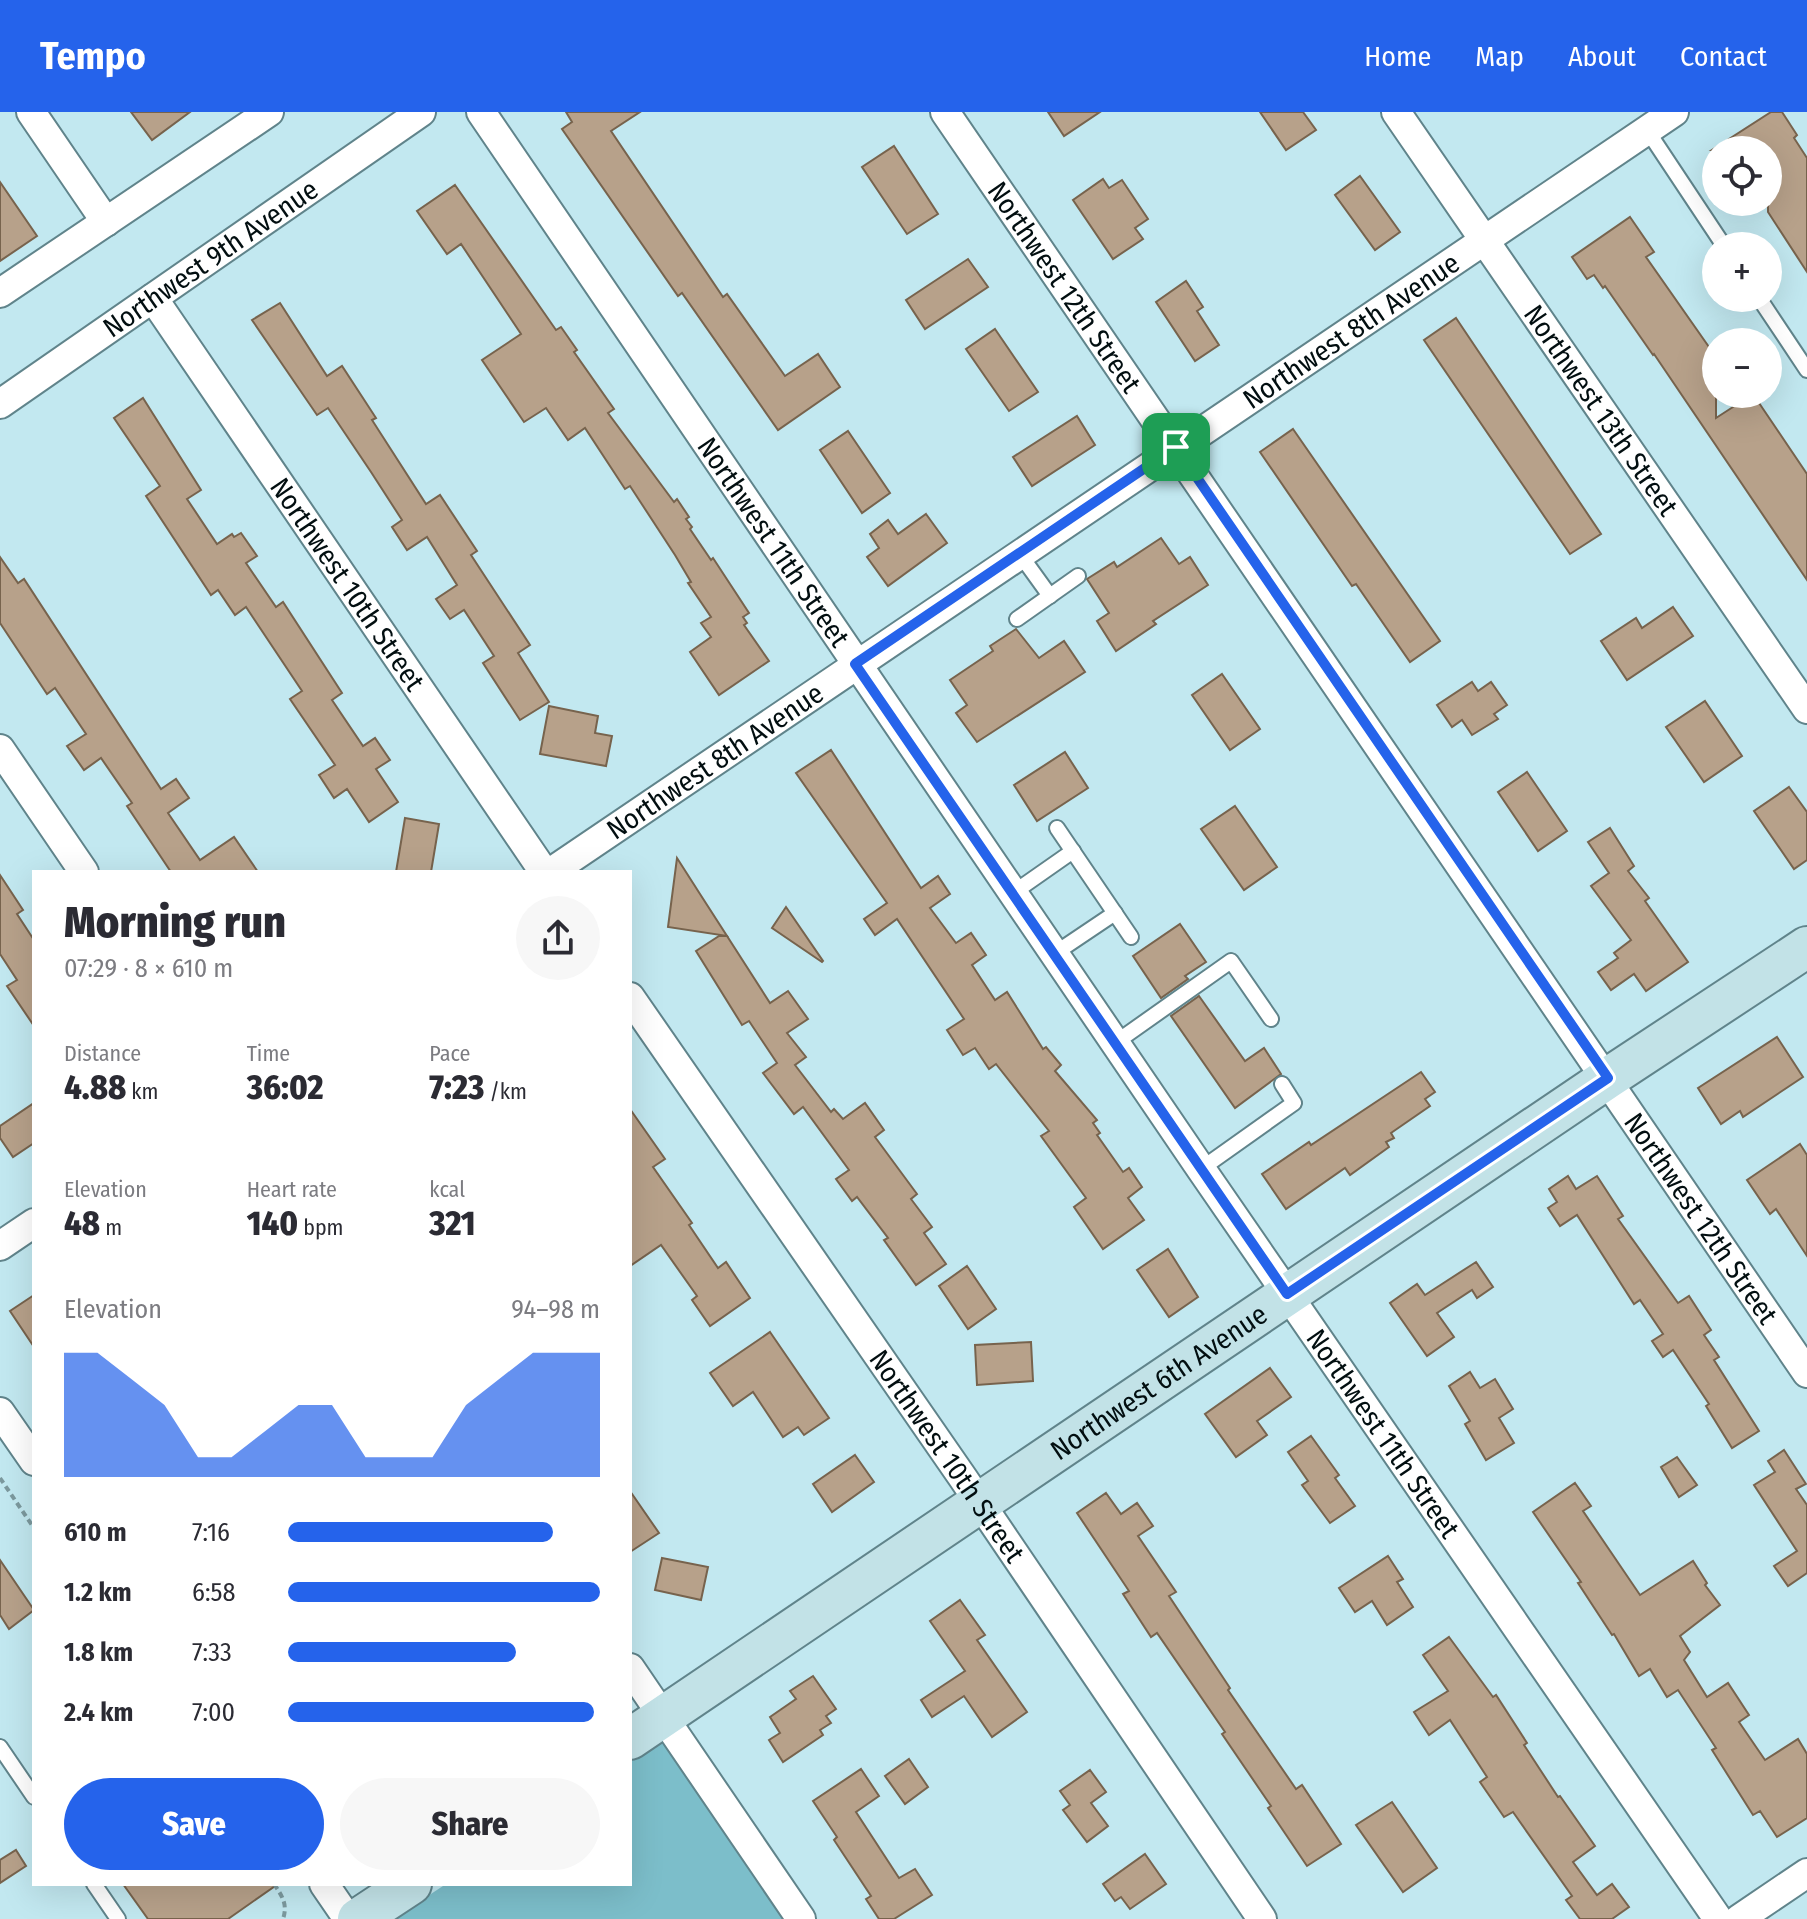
<!DOCTYPE html>
<html lang="en">
<head>
<meta charset="utf-8">
<style>
  :root { --surface:#fff; --page:#f7f7f7; --text:#2b2b33; --muted:#7c7c81; --accent:#2563eb }
  body { margin:0; font-family:"Fira Sans Condensed",sans-serif; background:var(--page); color:var(--text); height:100vh; display:flex; flex-direction:column; font-size:30px; white-space:nowrap }
  * { box-sizing:border-box; margin:0 }
  p { font-size:26px; color:var(--muted) }
  .icon { flex:none; width:44px; height:44px; fill:none; stroke:currentColor; stroke-width:2; stroke-linecap:round; stroke-linejoin:round }
  .map { position:relative; flex:1; overflow:hidden }
  .sheet { position:absolute; left:32px; top:758px; width:600px; height:1016px; display:flex; flex-direction:column; background:var(--surface); border-radius:0px; box-shadow:0 8px 32px #0002 }
  .sheet>* { flex:none }
  .controls { position:absolute; left:1702px; top:24px; display:grid; gap:16px }
  .controls a { display:grid; place-items:center; width:80px; height:80px; border-radius:50%; background:var(--surface); box-shadow:0 8px 32px #0002; font-size:40px }
  .pin { position:absolute; display:grid; place-items:center; width:68px; height:68px; color:#fff; margin:-34px; border-radius:16px; box-shadow:0 4px 12px #0006 }
  .round { display:grid; place-items:center; flex:none; width:84px; height:84px; border-radius:42px; background:var(--page) }
  .overview { display:flex; align-items:center; justify-content:space-between; height:136px; padding:0 32px }
  h1 { font-size:44px; font-weight:800; line-height:60px }
  .stats { display:grid; grid-template-columns:repeat(3,1fr); gap:12px; height:136px; padding:8px 32px }
  .stats div { display:grid; align-content:center }
  .stats b { font-size:34px; font-weight:800 }
  .stats small { font-size:22px; font-weight:400 }
  .stats p { font-size:22px }
  .chart { height:224px; padding:16px 32px }
  .chart p { display:flex; justify-content:space-between }
  .chart svg { width:100%; height:144px; margin-top:8px; fill:var(--accent); opacity:.7 }
  .primary-button { display:flex; gap:16px; margin-top:auto; padding:16px 32px }
  .primary-button a { flex:1; height:92px; border-radius:48px; background:var(--accent); color:#fff; font-size:32px; font-weight:800; line-height:92px; text-align:center }
  .primary-button a+a { background:var(--page); color:var(--text) }
  ul { padding:0 32px; list-style:none; font-size:26px }
  li { display:grid; grid-template-columns:128px 96px 1fr; align-items:center; height:60px }
  li i { height:20px; border-radius:10px; background:var(--accent) }
  header { display:flex; align-items:center; gap:48px; box-sizing:border-box; height:112px; padding:0 40px; background:var(--accent); color:#fff }
  header strong { font-size:38px }
  nav { display:flex; gap:44px; margin-inline-start:auto; font-size:28px }
  .map>svg:first-child { display:block }
  .green { fill:#7cbeca }
  .building { fill:#b7a18a; stroke:#77634d; stroke-width:2 }
  .lines { fill:none; stroke-linecap:round; stroke-linejoin:round }
  .lane-casing { stroke:#60848b; stroke-width:18 }
  .street-casing { stroke:#60848b; stroke-width:32 }
  .secondary-casing { stroke:#60848b; stroke-width:44 }
  .path { stroke:#7c999e; stroke-width:4; stroke-dasharray:6 4; stroke-linecap:butt }
  .lane { stroke:#fff; stroke-width:14 }
  .street { stroke:#fff; stroke-width:28 }
  .secondary { stroke:#c2e2e7; stroke-width:40 }
  .route-casing { stroke:#fff; stroke-width:16 }
  .route { stroke:#2563eb; stroke-width:10 }
  .labels { text-anchor:middle; stroke-width:6; stroke-linejoin:round; paint-order:stroke }
  .street-label { font-size:28px; fill:#020e10; stroke:#cff6fd }
</style>
</head>
<body>
<header>
<strong>Tempo</strong>
<nav><a>Home</a><a>Map</a><a>About</a><a>Contact</a></nav>
</header>
<div class="map">
<svg width="1807" height="1807" viewBox="0 0 1807 1807">
  <rect width="100%" height="100%" fill="#c2e8f0"/>
  <path class="green" d="M661,1627L783,1807H393L446,1772H630V1648Z"/>
  <g class="building">
    <path d="M131,0H190L152,28Z"/>
    <path d="M566,0H640L611,19L723,185L727,182L785,264L818,242L840,275L778,318L682,181L678,184L562,17L572,10Z"/>
    <path d="M1048,0H1100L1064,24Z"/>
    <path d="M1260,0H1303L1316,18L1286,38Z"/>
    <path d="M1771,0H1782L1797,23L1794,26L1807,46V160L1768,100V38H1712Z"/>
    <path d="M894,34L938,102L907,122L862,55Z"/>
    <path d="M1360,64L1400,120L1375,138L1335,83Z"/>
    <path d="M1103,67L1109,76L1122,68L1148,107L1135,116L1143,127L1113,147L1073,88Z"/>
    <path d="M0,70L37,124L0,149Z"/>
    <path d="M455,73L556,218L561,215L577,238L574,240L614,297L608,301L674,390L677,387L689,405L686,407L692,415L690,417L711,448L713,446L749,501L743,505L747,511L744,513L769,549L719,583L690,540L711,525L701,511L711,505L688,471L691,470L675,443L630,374L625,377L585,316L568,328L546,296L524,310L482,248L521,222L461,132L447,142L417,99Z"/>
    <path d="M1630,105L1654,140L1646,145L1716,245V306L1753,282L1807,362V468L1654,242L1653,243L1605,174L1603,176L1594,163L1587,167L1572,145Z"/>
    <path d="M968,147L988,175L925,217L906,188Z"/>
    <path d="M1186,169L1203,195L1197,199L1219,233L1195,249L1156,190Z"/>
    <path d="M280,191L327,264L342,254L376,306L372,308L426,392L440,383L477,439L471,443L530,533L518,541L549,590L520,608L483,551L494,544L464,498L450,507L436,487L457,473L427,425L407,438L392,415L402,408L371,360L328,296L317,303L252,208Z"/>
    <path d="M1456,206L1601,422L1570,442L1424,228Z"/>
    <path d="M995,217L1038,280L1009,299L966,237Z"/>
    <path d="M143,286L201,378L187,387L217,432L232,422L234,425L241,421L257,444L246,451L276,495L283,490L342,581L332,588L363,634L375,626L390,648L376,657L398,690L369,710L347,677L334,686L319,663L335,653L290,587L302,579L246,495L235,503L218,478L211,483L146,384L160,374L114,306Z"/>
    <path d="M1077,304L1095,333L1032,374L1013,345Z"/>
    <path d="M1293,317L1440,529L1410,550L1356,472L1352,474L1260,340Z"/>
    <path d="M848,319L890,381L862,401L820,338Z"/>
    <path d="M926,402L947,431L888,474L867,445L879,436L870,422L888,408L898,422Z"/>
    <path d="M1161,426L1179,452L1190,445L1208,473L1153,509L1156,512L1116,539L1097,509L1109,501L1087,467L1114,450L1117,455Z"/>
    <path d="M0,445L18,471L24,467L161,677L176,667L189,686L168,701L200,748L234,725L258,760H171L127,694L132,691L101,646L84,658L67,634L86,622L55,576L47,582L0,511Z"/>
    <path d="M1673,495L1693,524L1627,568L1601,529L1636,506L1642,516Z"/>
    <path d="M1016,517L1039,546L1064,529L1085,560L977,630L956,601L967,593L950,568L993,539L990,534Z"/>
    <path d="M1222,562L1260,617L1230,638L1192,583Z"/>
    <path d="M1472,570L1478,579L1491,570L1507,593L1494,602L1498,607L1472,623L1462,608L1452,615L1437,593Z"/>
    <path d="M1705,589L1742,644L1704,670L1666,615Z"/>
    <path d="M549,594L598,604L595,621L612,624L606,654L540,642Z"/>
    <path d="M831,638L921,776L938,764L950,782L930,796L956,831L971,821L986,843L972,853L995,888L1007,880L1043,937L1046,935L1061,953L1055,959L1097,1008L1093,1011L1100,1021L1097,1023L1123,1060L1129,1056L1142,1075L1128,1086L1144,1108L1103,1137L1074,1095L1086,1086L1041,1024L1049,1019L996,952L989,957L975,936L963,943L947,918L964,907L897,807L875,823L864,807L887,791L796,661Z"/>
    <path d="M1065,640L1088,676L1037,709L1014,673Z"/>
    <path d="M1527,660L1567,719L1538,739L1498,680Z"/>
    <path d="M1789,675L1807,700V748L1794,757L1754,699Z"/>
    <path d="M1235,694L1277,755L1244,778L1201,717Z"/>
    <path d="M405,706L439,712L431,760H396Z"/>
    <path d="M1610,716L1634,754L1628,759L1649,786L1645,789L1688,850L1646,879L1634,862L1611,878L1598,860L1618,846L1614,841L1631,828L1591,774L1609,761L1588,730Z"/>
    <path d="M677,746L700,782L727,824L668,815Z"/>
    <path d="M0,763L23,798L17,802L34,828V914L7,874L17,868L0,842Z"/>
    <path d="M786,795L823,849L822,850L772,816Z"/>
    <path d="M1180,812L1206,850L1185,864L1188,867L1161,886L1133,844Z"/>
    <path d="M719,824H727L770,891L788,879L808,907L787,921L806,945L795,953L831,1000L834,997L843,1007L865,991L884,1018L875,1025L917,1082L911,1087L932,1115L924,1121L946,1152L916,1173L884,1128L888,1126L857,1085L852,1089L836,1067L849,1058L803,995L794,1002L763,961L777,951L749,909L742,913L696,839Z"/>
    <path d="M1199,884L1245,949L1264,936L1281,962L1235,996L1171,904Z"/>
    <path d="M1777,925L1803,965L1743,1005L1740,999L1721,1012L1698,976Z"/>
    <path d="M1421,960L1435,980L1425,987L1430,994L1391,1021L1394,1026L1386,1030L1389,1035L1350,1063L1345,1056L1286,1097L1262,1062L1309,1030L1311,1033Z"/>
    <path d="M34,991V1031L13,1045L0,1026V1014Z"/>
    <path d="M630,997L665,1047L653,1055L692,1111L689,1113L718,1156L726,1150L750,1186L710,1214L692,1188L697,1184L661,1133L630,1154Z"/>
    <path d="M1800,1032L1807,1043V1144L1776,1097L1770,1102L1747,1068Z"/>
    <path d="M1568,1064L1576,1077L1597,1064L1623,1104L1618,1107L1678,1191L1689,1184L1711,1218L1704,1223L1719,1245L1714,1248L1759,1319L1732,1336L1706,1294L1709,1292L1673,1238L1663,1245L1652,1229L1663,1222L1640,1188L1634,1192L1577,1103L1560,1114L1548,1096L1557,1090L1549,1077Z"/>
    <path d="M1168,1137L1198,1185L1169,1205L1137,1158Z"/>
    <path d="M1476,1150L1493,1175L1477,1186L1472,1178L1437,1201L1454,1225L1427,1244L1390,1191L1417,1172L1425,1183Z"/>
    <path d="M967,1154L996,1197L968,1217L939,1174Z"/>
    <path d="M34,1183V1235L10,1199Z"/>
    <path d="M770,1220L829,1306L804,1323L798,1315L783,1325L753,1280L733,1294L710,1261Z"/>
    <path d="M1031,1230L1033,1269L977,1273L975,1233Z"/>
    <path d="M1270,1256L1291,1285L1257,1309L1267,1323L1236,1345L1205,1302Z"/>
    <path d="M1470,1260L1480,1276L1495,1267L1513,1297L1499,1306L1514,1331L1486,1348L1465,1312L1470,1309L1449,1274Z"/>
    <path d="M1311,1324L1339,1363L1335,1366L1355,1394L1330,1411L1302,1373L1308,1369L1288,1340Z"/>
    <path d="M1784,1338L1806,1372L1796,1377L1807,1393V1461L1788,1474L1774,1454L1797,1439L1754,1373L1775,1360L1768,1349Z"/>
    <path d="M855,1343L874,1370L832,1400L813,1372Z"/>
    <path d="M1677,1345L1697,1373L1679,1385L1661,1355Z"/>
    <path d="M1575,1371L1591,1394L1583,1399L1640,1483L1693,1449L1707,1471L1705,1473L1720,1493L1680,1524L1690,1540L1684,1548L1707,1585L1728,1571L1749,1603L1739,1610L1765,1648L1798,1627L1807,1642V1706L1777,1725L1760,1699L1753,1703L1712,1638L1716,1636L1678,1578L1667,1585L1650,1557L1639,1564L1614,1522L1612,1523L1578,1471L1581,1470L1533,1400Z"/>
    <path d="M630,1379L659,1421L630,1440Z"/>
    <path d="M1106,1381L1121,1402L1137,1391L1153,1414L1138,1424L1176,1480L1169,1484L1230,1576L1228,1578L1296,1677L1302,1673L1341,1732L1307,1754L1268,1696L1271,1694L1222,1622L1225,1620L1157,1521L1151,1525L1123,1482L1129,1479L1077,1401Z"/>
    <path d="M1388,1444L1403,1467L1397,1470L1413,1495L1387,1513L1372,1489L1355,1500L1339,1476Z"/>
    <path d="M662,1446L708,1455L701,1488L655,1478Z"/>
    <path d="M0,1448L34,1498L9,1517L0,1503Z"/>
    <path d="M960,1488L985,1523L977,1528L1027,1600L992,1625L964,1584L932,1605L921,1588L965,1559L930,1509Z"/>
    <path d="M1449,1525L1493,1585L1496,1583L1527,1631L1524,1633L1558,1685L1560,1684L1595,1734L1573,1750L1597,1783L1612,1772L1629,1795L1612,1807H1580L1566,1788L1572,1784L1513,1700L1504,1705L1480,1670L1487,1665L1450,1608L1429,1623L1414,1600L1448,1579L1423,1543Z"/>
    <path d="M813,1564L836,1597L826,1604L831,1611L820,1618L823,1623L783,1650L769,1628L780,1621L770,1605L796,1587L790,1579Z"/>
    <path d="M909,1647L928,1675L905,1692L885,1664Z"/>
    <path d="M861,1657L879,1684L856,1700L899,1766L915,1757L932,1783L894,1807H879L866,1787L871,1784L834,1728L837,1725L813,1689Z"/>
    <path d="M1090,1658L1106,1680L1091,1691L1108,1714L1087,1730L1063,1698L1070,1693L1060,1679Z"/>
    <path d="M1392,1690L1437,1756L1403,1780L1356,1713Z"/>
    <path d="M16,1738L26,1754L0,1771V1748Z"/>
    <path d="M1145,1742L1166,1772L1130,1797L1121,1785L1115,1789L1103,1772Z"/>
    <path d="M123,1772H278L228,1807H148Z"/>
  </g>
  <g class="lines">
    <defs>
      <g id="lane">
        <path d="M1647,18L1724,134"/>
        <path d="M1759,186L1807,258"/>
        <path d="M1019,441L1050,484"/>
        <path d="M1017,507L1078,464"/>
        <path d="M1057,716L1131,825"/>
        <path d="M1013,781L1073,739"/>
        <path d="M1054,842L1115,801"/>
        <path d="M1115,931L1231,849L1271,907"/>
        <path d="M1201,1057L1294,991L1282,972"/>
        <path d="M0,1635L34,1685"/>
        <path d="M94,1772L118,1807"/>
      </g>
      <g id="street">
        <path d="M31,0L106,110"/>
        <path id="s1" d="M481,0L1201,1057L1718,1807"/>
        <path id="s2" d="M945,0L1807,1261"/>
        <path id="s3" d="M1396,0L1807,597"/>
        <path d="M0,181L269,0"/>
        <path id="s4" d="M153,186L544,760"/>
        <path id="s5" d="M0,292L421,0"/>
        <path d="M0,637L84,760"/>
        <path id="s6" d="M551,760L1674,0"/>
        <path id="s7" d="M630,885L963,1366L1262,1807"/>
        <path d="M0,1134L34,1111"/>
        <path d="M0,1300L34,1349"/>
        <path d="M630,1556L801,1807"/>
        <path d="M324,1772L348,1807"/>
        <path d="M1739,1807L1807,1761"/>
      </g>
      <g id="secondary">
        <path id="s8" d="M630,1627L1608,966L1807,835"/>
        <path d="M358,1807L411,1772"/>
      </g>
    </defs>
    <use href="#lane" class="lane-casing"/>
    <use href="#street" class="street-casing"/>
    <use href="#secondary" class="secondary-casing"/>
    <g class="path">
      <path d="M0,1366L34,1416"/>
      <path d="M274,1772C282,1784 288,1792 283,1807"/>
    </g>
    <use href="#lane" class="lane"/>
    <use href="#street" class="street"/>
    <use href="#secondary" class="secondary"/>
  </g>
  <g class="lines">
    <defs>
      <path id="route" d="M1176,335L1608,966L1287,1182L855,552Z"/>
    </defs>
    <use href="#route" class="route-casing"/>
    <use href="#route" class="route"/>
  </g>
  <g class="labels">
    <g class="street-label">
      <text dy="10" stroke="none"><textPath href="#s5" startOffset="256">Northwest 9th Avenue</textPath></text>
      <text dy="10" stroke="none"><textPath href="#s2" startOffset="212">Northwest 12th Street</textPath></text>
      <text dy="10" stroke="none"><textPath href="#s6" startOffset="966">Northwest 8th Avenue</textPath></text>
      <text dy="10" stroke="none"><textPath href="#s3" startOffset="362">Northwest 13th Street</textPath></text>
      <text dy="10" stroke="none"><textPath href="#s1" startOffset="520">Northwest 11th Street</textPath></text>
      <text dy="10" stroke="none"><textPath href="#s4" startOffset="346">Northwest 10th Street</textPath></text>
      <text dy="10" stroke="none"><textPath href="#s6" startOffset="198">Northwest 8th Avenue</textPath></text>
      <text dy="10" stroke="none"><textPath href="#s2" startOffset="1340">Northwest 12th Street</textPath></text>
      <text dy="10" stroke="none"><textPath href="#s8" startOffset="638">Northwest 6th Avenue</textPath></text>
      <text dy="10" stroke="none"><textPath href="#s1" startOffset="1600">Northwest 11th Street</textPath></text>
      <text dy="10" stroke="none"><textPath href="#s7" startOffset="558">Northwest 10th Street</textPath></text>
    </g>
  </g>
</svg>
<div class="controls">
<a><svg class="icon" aria-label="locate" viewBox="0 0 24 24"><circle cx="12" cy="12" r="6"/><path d="M12 2v4M12 18v4M2 12h4M18 12h4"/></svg></a>
<a>+</a>
<a>−</a>
</div>
<div class="pin" style="left:1176px;top:335px;background:#1e9e55"><svg class="icon" aria-label="arrive" viewBox="0 0 24 24"><path d="M6 21V4h12l-3 4 3 4H6"/></svg></div>
<section class="sheet">
<div class="overview"><div><h1>Morning run</h1><p>07:29 · 8 × 610 m</p></div><a class="round"><svg class="icon" aria-label="share" viewBox="0 0 24 24"><path d="M12 15V3M7 8l5-5 5 5M5 13v7h14v-7"/></svg></a></div>
<div class="stats">
<div><p>Distance</p><b>4.88<small> km</small></b></div>
<div><p>Time</p><b>36:02</b></div>
<div><p>Pace</p><b>7:23<small> /km</small></b></div>
</div>
<div class="stats">
<div><p>Elevation</p><b>48<small> m</small></b></div>
<div><p>Heart rate</p><b>140<small> bpm</small></b></div>
<div><p>kcal</p><b>321</b></div>
</div>
<div class="chart"><p><span>Elevation</span>94–98 m</p>
<svg viewBox="0 0 160 44" preserveAspectRatio="none"><path d="M0 44V6L10 6L20 14L30 22L40 38L50 38L60 30L70 22L80 22L90 38L100 38L110 38L120 22L130 14L140 6L150 6L160 6V44z"/></svg>
</div>
<ul>
<li><b>610 m</b>7:16<i style="width:85%"></i></li>
<li><b>1.2 km</b>6:58<i style="width:100%"></i></li>
<li><b>1.8 km</b>7:33<i style="width:73%"></i></li>
<li><b>2.4 km</b>7:00<i style="width:98%"></i></li>
</ul>
<div class="primary-button"><a>Save</a><a>Share</a></div>
</section>
</div>
</body>
</html>
